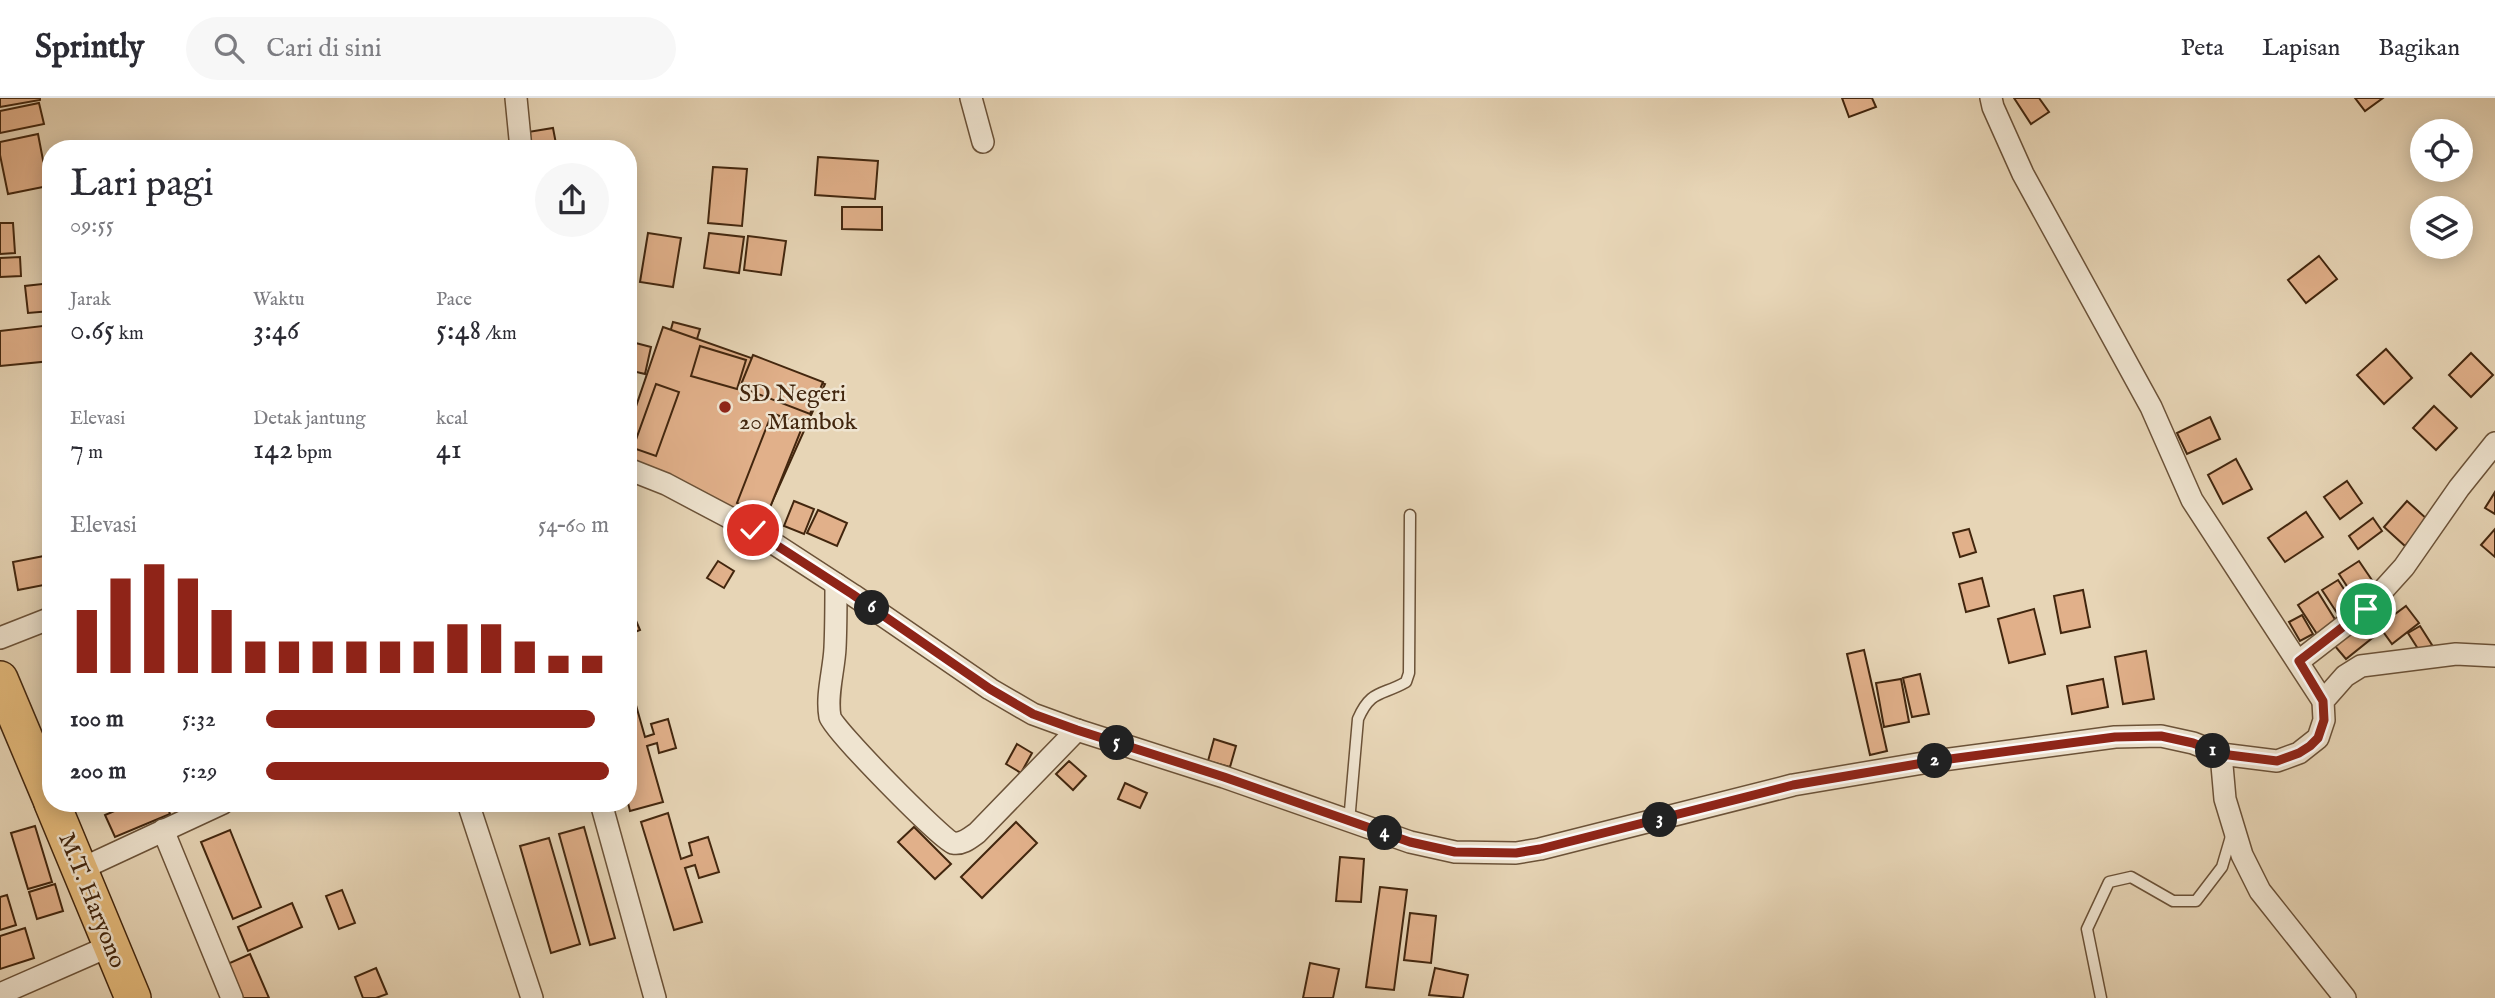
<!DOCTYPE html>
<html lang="id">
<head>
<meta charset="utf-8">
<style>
  :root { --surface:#fff; --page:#f7f7f7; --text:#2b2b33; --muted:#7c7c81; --line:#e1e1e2; --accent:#8f2418 }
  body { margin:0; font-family:"IM FELL English",serif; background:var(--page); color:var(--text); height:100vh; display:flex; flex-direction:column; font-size:26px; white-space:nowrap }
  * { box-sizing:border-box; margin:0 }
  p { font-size:23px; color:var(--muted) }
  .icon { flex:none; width:38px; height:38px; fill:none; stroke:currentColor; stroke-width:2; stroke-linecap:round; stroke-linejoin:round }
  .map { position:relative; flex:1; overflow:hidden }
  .details { position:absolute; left:42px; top:42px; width:595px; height:672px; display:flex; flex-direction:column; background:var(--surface); border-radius:28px; box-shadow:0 4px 18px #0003 }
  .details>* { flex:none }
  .controls { position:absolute; left:2410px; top:21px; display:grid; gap:14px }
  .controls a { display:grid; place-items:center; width:63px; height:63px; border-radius:50%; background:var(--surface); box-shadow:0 4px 18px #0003; font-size:35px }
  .pin { position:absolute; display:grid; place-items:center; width:60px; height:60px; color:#fff; margin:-30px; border:4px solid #fff; border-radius:50%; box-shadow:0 2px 7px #0007 }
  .km { position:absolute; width:35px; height:35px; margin:-18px; border-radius:50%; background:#222; color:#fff; font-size:19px; line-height:35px; text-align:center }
  .round { display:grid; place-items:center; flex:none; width:74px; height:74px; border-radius:37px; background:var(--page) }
  .overview { display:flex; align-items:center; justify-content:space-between; height:119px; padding:0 28px }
  h1 { font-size:38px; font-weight:600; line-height:52px }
  .stats { display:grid; grid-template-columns:repeat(3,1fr); gap:10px; height:119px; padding:7px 28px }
  .stats div { display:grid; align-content:center }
  .stats b { font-size:30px; font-weight:600 }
  .stats small { font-size:19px; font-weight:400 }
  .stats p { font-size:19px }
  .chart { height:196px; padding:14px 28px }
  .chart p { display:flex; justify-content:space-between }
  .chart svg { width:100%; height:126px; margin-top:7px; stroke:var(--accent); stroke-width:6 }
  ul { padding:0 28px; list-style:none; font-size:23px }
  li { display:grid; grid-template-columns:112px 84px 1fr; align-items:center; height:52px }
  li i { height:18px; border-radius:9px; background:var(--accent) }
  header { display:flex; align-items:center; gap:42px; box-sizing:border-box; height:98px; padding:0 35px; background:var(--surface); border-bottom:2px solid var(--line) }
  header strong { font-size:33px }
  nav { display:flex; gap:38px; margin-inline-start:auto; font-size:24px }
  .search { width:490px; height:63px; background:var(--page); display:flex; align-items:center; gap:18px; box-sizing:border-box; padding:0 24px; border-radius:38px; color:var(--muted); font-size:26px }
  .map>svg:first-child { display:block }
  .building { fill:#e1b08a; stroke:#42260e; stroke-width:2 }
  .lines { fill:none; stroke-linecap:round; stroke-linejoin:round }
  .service-casing { stroke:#6b5238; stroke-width:13 }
  .minor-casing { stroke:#6b5238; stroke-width:24 }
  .trunk-casing { stroke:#42260e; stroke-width:38 }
  .service { stroke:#efe4d0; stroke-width:10 }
  .minor { stroke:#efe4d0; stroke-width:21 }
  .trunk { stroke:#e4ba7b; stroke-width:35 }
  .route-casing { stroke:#fff; stroke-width:14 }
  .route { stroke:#8f2418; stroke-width:9 }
  .poi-dot { fill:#8f2418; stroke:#efe4d0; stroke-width:2.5 }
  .labels { text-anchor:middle; stroke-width:5; stroke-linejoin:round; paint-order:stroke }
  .poi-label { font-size:24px; fill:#42260e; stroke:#efe4d0; text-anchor:start }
  .street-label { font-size:24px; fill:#42260e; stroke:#efe4d0 }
</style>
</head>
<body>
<header>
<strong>Sprintly</strong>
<div class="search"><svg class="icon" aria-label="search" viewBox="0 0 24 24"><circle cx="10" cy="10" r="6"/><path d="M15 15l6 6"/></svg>Cari di sini</div>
<nav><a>Peta</a><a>Lapisan</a><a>Bagikan</a></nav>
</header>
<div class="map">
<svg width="2495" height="900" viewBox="0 0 2495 900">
  <rect width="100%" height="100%" fill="#e7d5b6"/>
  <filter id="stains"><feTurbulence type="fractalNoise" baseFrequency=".00286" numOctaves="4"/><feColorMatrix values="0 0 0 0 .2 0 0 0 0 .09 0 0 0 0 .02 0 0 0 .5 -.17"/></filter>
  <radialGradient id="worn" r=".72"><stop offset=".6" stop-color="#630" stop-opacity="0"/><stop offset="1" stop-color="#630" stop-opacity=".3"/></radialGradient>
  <g class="building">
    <path d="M0,0H40V2L0,9Z"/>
    <path d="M1842,0H1872L1876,9L1849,19Z"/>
    <path d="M2014,0H2039L2049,14L2031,26Z"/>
    <path d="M2355,0H2383L2365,13Z"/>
    <path d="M39,5L44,26L0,35V13Z"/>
    <path d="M553,30L557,51H531L528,34Z"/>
    <path d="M38,36L48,88L8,96L0,57V44Z"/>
    <path d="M818,59L878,63L875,101L815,97Z"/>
    <path d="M713,69L747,71L742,128L708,125Z"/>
    <path d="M628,91L633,138H628Z"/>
    <path d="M842,109H882V132L842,131Z"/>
    <path d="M0,125H13L15,155L0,156Z"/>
    <path d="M648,135L681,140L673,189L640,184Z"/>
    <path d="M709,135L744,139L739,175L704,170Z"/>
    <path d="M748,138L786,143L781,177L744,172Z"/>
    <path d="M2319,158L2337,181L2306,205L2288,182Z"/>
    <path d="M20,159L21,178L0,179V160Z"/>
    <path d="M51,185V213L28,215L25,188Z"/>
    <path d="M673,224L700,231L683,288L657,281Z"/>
    <path d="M51,227V263L0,268V233Z"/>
    <path d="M663,229L825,286L760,431L628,368V332Z"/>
    <path d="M628,243L651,249L645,276L628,272Z"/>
    <path d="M700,248L746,262L737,291L691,278Z"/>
    <path d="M2386,251L2412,280L2384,306L2357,277Z"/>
    <path d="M2471,255L2493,277L2471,299L2449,277Z"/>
    <path d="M753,257L823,284L810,316L740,289Z"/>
    <path d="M656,286L679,294L656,358L633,350Z"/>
    <path d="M2434,308L2457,330L2436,352L2413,330Z"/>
    <path d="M772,315L803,327L767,417L737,405Z"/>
    <path d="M2210,319L2220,341L2187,356L2177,335Z"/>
    <path d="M2236,361L2252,391L2223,406L2208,377Z"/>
    <path d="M2347,383L2362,405L2340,421L2324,399Z"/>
    <path d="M2495,394V416L2485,410Z"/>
    <path d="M794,403L814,411L804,436L784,428Z"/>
    <path d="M2407,403L2428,422L2405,448L2384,429Z"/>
    <path d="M818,412L847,425L837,448L807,435Z"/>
    <path d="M2306,414L2323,439L2285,464L2268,440Z"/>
    <path d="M2373,420L2382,433L2358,451L2349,438Z"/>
    <path d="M1969,431L1976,454L1960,459L1953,435Z"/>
    <path d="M2495,431V459L2481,447Z"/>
    <path d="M44,458L49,486L18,492L13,464Z"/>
    <path d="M718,463L734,473L724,490L707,480Z"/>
    <path d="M2359,463L2378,491L2358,505L2339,476Z"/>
    <path d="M1982,480L1989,508L1966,514L1959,486Z"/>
    <path d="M2338,482L2353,505L2337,515L2322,492Z"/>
    <path d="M2083,492L2090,529L2061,535L2054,498Z"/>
    <path d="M2318,494L2336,523L2317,536L2298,507Z"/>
    <path d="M628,504L640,532L628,537Z"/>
    <path d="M2406,508L2419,525L2392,546L2379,528Z"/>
    <path d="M2034,511L2045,556L2009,565L1998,521Z"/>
    <path d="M2302,517L2313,536L2300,543L2289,524Z"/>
    <path d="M2364,523L2376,537L2346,561L2334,547Z"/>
    <path d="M2420,528L2432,547L2420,554L2408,535Z"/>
    <path d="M1864,552L1887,653L1870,657L1847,556Z"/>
    <path d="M2146,553L2154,601L2123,606L2115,559Z"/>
    <path d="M1920,576L1929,616L1912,619L1903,580Z"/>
    <path d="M1901,581L1909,624L1884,629L1876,585Z"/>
    <path d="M2103,581L2108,609L2072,616L2067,588Z"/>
    <path d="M630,586L645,639L654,636L651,626L668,621L676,650L659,655L657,645L647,648L663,704L630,713L628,705V587Z"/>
    <path d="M1214,641L1236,648L1230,669L1208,663Z"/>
    <path d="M1017,646L1032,655L1021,675L1006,666Z"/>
    <path d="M1069,663L1086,678L1073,692L1056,676Z"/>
    <path d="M1125,685L1147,695L1140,710L1118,701Z"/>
    <path d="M133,705H166L170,716L115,739L105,717Z"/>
    <path d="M668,715L681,761L692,757L689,745L708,739L719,774L699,780L695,767L685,770L702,824L674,832L641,724Z"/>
    <path d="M1016,724L1037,745L982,800L961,779Z"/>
    <path d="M35,728L52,784L28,791L11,735Z"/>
    <path d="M584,729L615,840L590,847L559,736Z"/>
    <path d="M914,729L951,766L935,781L898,744Z"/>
    <path d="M230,732L261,809L233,821L201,744Z"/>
    <path d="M549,740L580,846L551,855L520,748Z"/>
    <path d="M1340,759L1364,761L1361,804L1336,803Z"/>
    <path d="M55,786L63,813L37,821L29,794Z"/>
    <path d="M1380,789L1407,792L1394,892L1366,889Z"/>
    <path d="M342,792L355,825L339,831L326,798Z"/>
    <path d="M7,797L16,827L0,832V799Z"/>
    <path d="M292,805L302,829L248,853L238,829Z"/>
    <path d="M1410,815L1436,818L1431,865L1404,862Z"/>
    <path d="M25,830L34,860L0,871V838Z"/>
    <path d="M250,856L269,900H237L223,868Z"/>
    <path d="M1310,865L1339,871L1333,900H1303Z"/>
    <path d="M376,870L387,896L376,900H363L355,879Z"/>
    <path d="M1435,870L1468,877L1463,900L1429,897Z"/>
  </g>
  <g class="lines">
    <defs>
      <g id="service">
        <path d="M1349,724L1358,621C1371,591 1382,598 1406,584L1409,575L1410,417"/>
        <path d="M2101,900L2087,831L2109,784L2131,779L2173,803H2196L2222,769L2232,735"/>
      </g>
      <g id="minor">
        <path d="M516,0L521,51"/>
        <path d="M971,0L983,44"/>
        <path d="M1991,0L1993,9L2023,76L2151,309L2192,402L2323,603"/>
        <path d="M628,371L666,386L753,432L853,497L990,591L1033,616L1077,632L1224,679L1410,744L1455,754L1516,755L1540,751L1793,687L1935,663L2115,639L2161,638L2193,645L2221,656L2277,663L2299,655L2318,640L2324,622L2323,603L2345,578L2361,568L2456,556L2495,558"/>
        <path d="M836,486C836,507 836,529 835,550C834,572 826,597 830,619C832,630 941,741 953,745C962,747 970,740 977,735L1077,632"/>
        <path d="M0,540L51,520"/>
        <path d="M2299,563L2366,511L2404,469L2459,390L2495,345"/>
        <path d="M2221,656L2225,701L2242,757L2260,793L2345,900"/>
        <path d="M468,705L532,900"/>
        <path d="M601,705L655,900"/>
        <path d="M163,732L232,900"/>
        <path d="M81,771L223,705"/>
        <path d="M0,896L112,847"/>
      </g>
      <g id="trunk">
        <path d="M0,581L51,702"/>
        <path d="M52,705L133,900"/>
      </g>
    </defs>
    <use href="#service" class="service-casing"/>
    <use href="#minor" class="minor-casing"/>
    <use href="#trunk" class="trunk-casing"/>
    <use href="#service" class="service"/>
    <use href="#minor" class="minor"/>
    <use href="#trunk" class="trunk"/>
  </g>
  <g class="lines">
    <defs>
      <path id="route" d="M753,432L852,496L990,591L1033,616L1077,632L1224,679L1410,744L1455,754L1516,755L1540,751L1793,687L1935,663L2115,639L2161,638L2193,645L2221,656L2277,663L2299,655L2310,648L2318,640L2324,622L2323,603L2299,563L2366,511"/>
    </defs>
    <use href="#route" class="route-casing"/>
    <use href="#route" class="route"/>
  </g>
  <circle class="poi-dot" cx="725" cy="309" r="7"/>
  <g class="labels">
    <g class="poi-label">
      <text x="739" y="303">SD Negeri<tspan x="739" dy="28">20 Mambok</tspan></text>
    </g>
    <g class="street-label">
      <text transform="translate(93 802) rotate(68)" y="8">M.T. Haryono</text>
    </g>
  </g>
  <rect width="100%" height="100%" filter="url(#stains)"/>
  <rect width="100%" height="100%" fill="url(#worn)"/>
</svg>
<div class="controls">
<a><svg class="icon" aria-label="locate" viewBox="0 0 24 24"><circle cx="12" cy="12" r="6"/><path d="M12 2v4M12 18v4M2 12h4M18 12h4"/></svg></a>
<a><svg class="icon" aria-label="layers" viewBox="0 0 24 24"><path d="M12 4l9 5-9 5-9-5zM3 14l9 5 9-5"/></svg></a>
</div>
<div class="pin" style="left:2366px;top:511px;background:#1e9e55"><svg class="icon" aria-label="arrive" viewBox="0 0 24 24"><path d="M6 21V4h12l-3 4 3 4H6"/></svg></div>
<div class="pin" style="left:753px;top:432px;background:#d93025"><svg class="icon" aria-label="check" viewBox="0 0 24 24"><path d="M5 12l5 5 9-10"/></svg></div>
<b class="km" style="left:2213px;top:653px">1</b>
<b class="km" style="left:1935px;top:663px">2</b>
<b class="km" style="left:1660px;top:722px">3</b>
<b class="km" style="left:1385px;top:735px">4</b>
<b class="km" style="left:1117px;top:645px">5</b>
<b class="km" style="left:872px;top:510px">6</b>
<section class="details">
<div class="overview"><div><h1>Lari pagi</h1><p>09:55</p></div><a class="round"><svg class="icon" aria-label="share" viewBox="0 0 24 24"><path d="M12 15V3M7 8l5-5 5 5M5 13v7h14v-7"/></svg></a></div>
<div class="stats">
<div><p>Jarak</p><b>0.65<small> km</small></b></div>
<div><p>Waktu</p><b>3:46</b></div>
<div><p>Pace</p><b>5:48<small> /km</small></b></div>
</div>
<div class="stats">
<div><p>Elevasi</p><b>7<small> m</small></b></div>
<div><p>Detak jantung</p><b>142<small> bpm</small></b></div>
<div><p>kcal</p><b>41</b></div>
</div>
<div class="chart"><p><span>Elevasi</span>54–60 m</p>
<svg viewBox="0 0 160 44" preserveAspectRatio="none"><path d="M5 44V22M15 44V11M25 44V6M35 44V11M45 44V22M55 44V33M65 44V33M75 44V33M85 44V33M95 44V33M105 44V33M115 44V27M125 44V27M135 44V33M145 44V38M155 44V38"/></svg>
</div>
<ul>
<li><b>100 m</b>5:32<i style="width:96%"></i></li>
<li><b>200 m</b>5:29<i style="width:100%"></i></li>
</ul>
</section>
</div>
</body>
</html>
